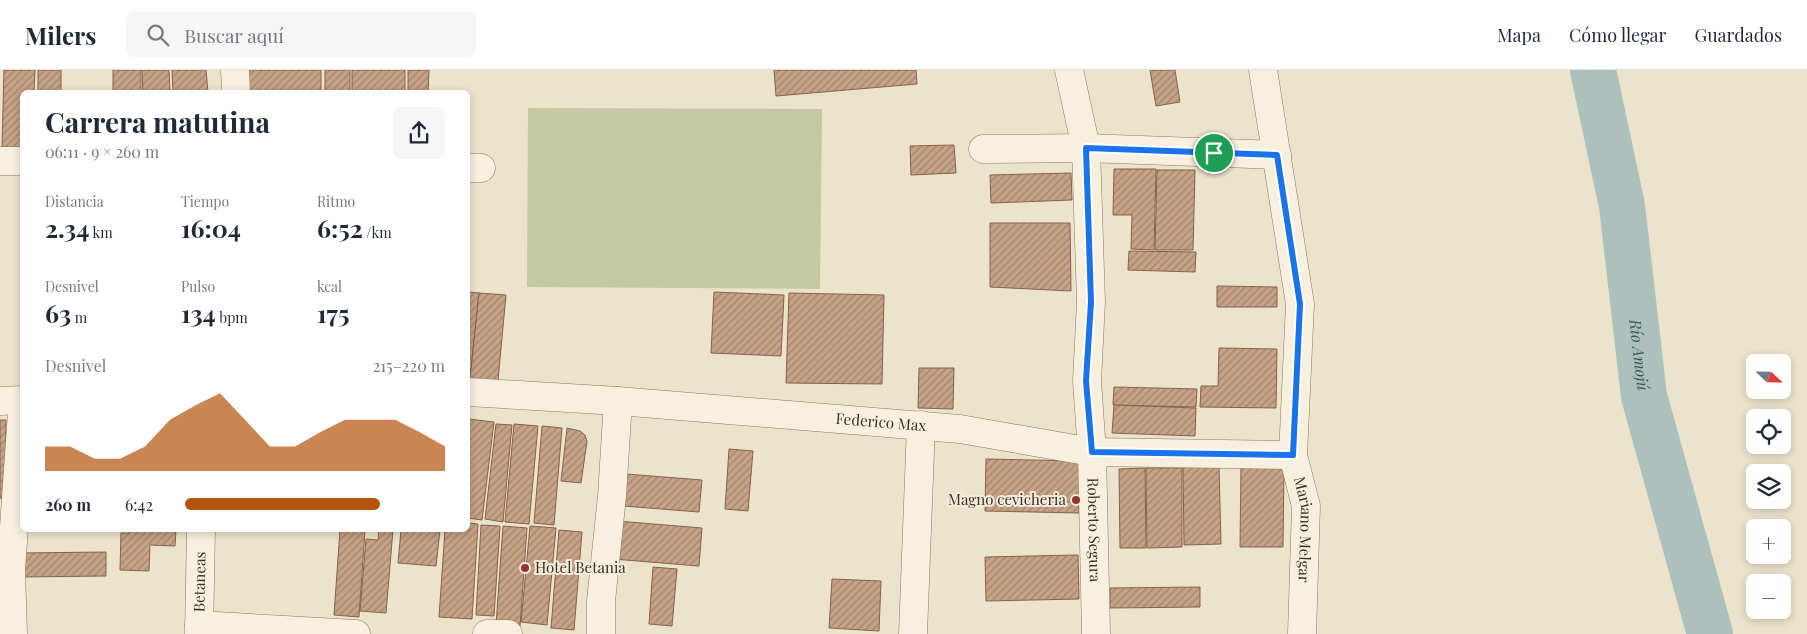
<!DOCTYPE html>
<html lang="es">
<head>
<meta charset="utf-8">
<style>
  :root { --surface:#fff; --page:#f6f6f7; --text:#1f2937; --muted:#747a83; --line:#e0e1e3; --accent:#b45309 }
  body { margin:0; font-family:"Playfair Display",serif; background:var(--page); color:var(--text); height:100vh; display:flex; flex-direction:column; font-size:19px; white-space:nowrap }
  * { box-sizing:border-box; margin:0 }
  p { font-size:16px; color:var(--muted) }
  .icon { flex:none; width:28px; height:28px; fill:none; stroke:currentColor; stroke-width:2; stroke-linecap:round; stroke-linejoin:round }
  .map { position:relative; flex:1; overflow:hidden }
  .sheet { position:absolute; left:20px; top:20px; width:450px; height:442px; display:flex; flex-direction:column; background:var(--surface); border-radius:8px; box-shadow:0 2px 8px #0003 }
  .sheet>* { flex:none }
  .needle { width:32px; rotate:112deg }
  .buttons { position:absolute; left:1746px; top:284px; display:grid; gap:10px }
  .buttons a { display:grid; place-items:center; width:45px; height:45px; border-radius:8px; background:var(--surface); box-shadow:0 2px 8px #0003; font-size:25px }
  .pin { position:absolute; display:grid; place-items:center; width:42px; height:42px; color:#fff; margin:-21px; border:2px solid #fff; border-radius:50%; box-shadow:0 1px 5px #0007 }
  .round { display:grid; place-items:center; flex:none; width:52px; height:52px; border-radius:8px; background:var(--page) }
  .overview { display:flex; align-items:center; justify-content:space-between; height:85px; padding:0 25px }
  h1 { font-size:28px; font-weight:700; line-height:38px }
  .stats { display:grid; grid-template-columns:repeat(3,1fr); gap:8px; height:85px; padding:5px 25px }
  .stats div { display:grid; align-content:center }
  .stats b { font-size:25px; font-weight:700 }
  .stats small { font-size:14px; font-weight:400 }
  .stats p { font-size:14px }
  .chart { height:140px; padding:10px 25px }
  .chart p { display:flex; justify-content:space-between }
  .chart svg { width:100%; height:90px; margin-top:5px; fill:var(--accent); opacity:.7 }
  ul { padding:0 25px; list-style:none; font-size:16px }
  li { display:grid; grid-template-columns:80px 60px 1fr; align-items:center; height:38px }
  li i { height:12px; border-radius:6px; background:var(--accent) }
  header { display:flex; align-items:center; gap:30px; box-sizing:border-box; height:70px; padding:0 25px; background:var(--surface); border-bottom:1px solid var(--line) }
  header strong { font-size:24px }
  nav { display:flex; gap:28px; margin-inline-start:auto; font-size:18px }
  .search { width:350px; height:45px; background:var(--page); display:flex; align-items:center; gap:12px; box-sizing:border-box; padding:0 18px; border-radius:8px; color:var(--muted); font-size:19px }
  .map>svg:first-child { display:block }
  .pitch { fill:#c3c9a0 }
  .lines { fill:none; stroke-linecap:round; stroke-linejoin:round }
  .river { stroke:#acc1bb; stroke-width:46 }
  .building { fill:url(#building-hatch); stroke:#856249 }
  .minor-casing { stroke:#877761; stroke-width:29 }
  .minor { stroke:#f7f0df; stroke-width:28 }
  .route-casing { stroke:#fff; stroke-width:10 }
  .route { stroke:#1a73e8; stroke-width:6 }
  .poi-dot { fill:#913836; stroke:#f4eddb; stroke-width:2 }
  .labels { text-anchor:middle; stroke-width:4; stroke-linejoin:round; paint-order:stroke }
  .street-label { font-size:15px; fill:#3a2f23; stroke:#f4eddb }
  .poi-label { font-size:15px; fill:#3a2f23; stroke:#f4eddb; text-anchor:end }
  .water-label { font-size:16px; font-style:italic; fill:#345857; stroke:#f4eddb }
</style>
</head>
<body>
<header>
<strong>Milers</strong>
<div class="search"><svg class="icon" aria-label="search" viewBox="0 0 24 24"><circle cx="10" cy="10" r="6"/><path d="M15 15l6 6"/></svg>Buscar aquí</div>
<nav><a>Mapa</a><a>Cómo llegar</a><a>Guardados</a></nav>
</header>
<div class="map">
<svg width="1807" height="564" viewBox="0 0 1807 564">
  <defs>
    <pattern id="building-hatch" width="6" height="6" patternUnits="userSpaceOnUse" patternTransform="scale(1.25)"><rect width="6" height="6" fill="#c6a286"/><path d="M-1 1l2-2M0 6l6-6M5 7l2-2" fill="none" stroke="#a2846d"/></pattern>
  </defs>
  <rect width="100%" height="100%" fill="#ece3cc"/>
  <path class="pitch" d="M528,38L822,39L820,219L527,217Z"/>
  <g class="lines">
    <path class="river" id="s1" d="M1593,0L1622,136L1644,326L1710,564"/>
  </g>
  <g class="building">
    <path d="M4,0H35L34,22H22V78L2,77Z"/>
    <rect x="38" y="0" width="23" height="22"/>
    <rect x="113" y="0" width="28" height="22"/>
    <path d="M142,0H169L170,22H143Z"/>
    <path d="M172,0H206L208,22H173Z"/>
    <path d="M249,0H321V22H248Z"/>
    <rect x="325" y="0" width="25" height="22"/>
    <rect x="352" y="0" width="53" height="22"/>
    <path d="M408,0H429L428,22H408Z"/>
    <path d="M774,0H916L917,14L776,26Z"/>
    <path d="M1150,0H1175L1180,32L1156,36Z"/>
    <path d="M954,75L956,103L911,105L910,76Z"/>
    <path d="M1114,99H1156L1154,180L1131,179L1132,145H1113Z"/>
    <path d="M1157,100H1195L1193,180H1155Z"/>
    <path d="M1071,103L1072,130L991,133L990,105Z"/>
    <path d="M990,153H1070L1071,221L990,217Z"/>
    <path d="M1129,181L1196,182L1195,202L1128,200Z"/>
    <path d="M1217,216L1277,217V237H1217Z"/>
    <path d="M468,222L479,223L469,319H468Z"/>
    <path d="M714,222L784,225L781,286L711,283Z"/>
    <path d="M479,223L506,225L497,321L469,318Z"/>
    <path d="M789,223L884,225L882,314L786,313Z"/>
    <path d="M1219,278L1277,279L1276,338L1200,337L1201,316H1218Z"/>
    <path d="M919,298H954L953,339L918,338Z"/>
    <path d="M1114,317L1197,319L1196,337L1113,335Z"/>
    <path d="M1114,335L1196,338L1195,366L1112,363Z"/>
    <path d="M468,349L494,352L482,450L468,448Z"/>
    <path d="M0,350H6L5,428H0Z"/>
    <path d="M496,354L512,355L503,452L485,449Z"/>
    <path d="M514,354L538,356L529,454L505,452Z"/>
    <path d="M542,356L562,358L554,455L534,453Z"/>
    <path d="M567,358L580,361L585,365L587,371L581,413L561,411Z"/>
    <path d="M729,379L753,381L748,441L725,439Z"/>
    <path d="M986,389L1080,391L1079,443L985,441Z"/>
    <path d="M1241,396L1284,397L1283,477H1240Z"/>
    <path d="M1183,397H1219L1221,474L1184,475Z"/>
    <path d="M1145,398L1146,478H1120L1119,399Z"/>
    <path d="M1146,398H1182V477L1147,478Z"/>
    <path d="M626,404L702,410L699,442L623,436Z"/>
    <path d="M617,451L702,458L699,496L613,489Z"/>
    <path d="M468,453L478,454L472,549L439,547L445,460H468Z"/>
    <path d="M481,455L500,456L494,546L476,545Z"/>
    <path d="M503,456L527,458L520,556L496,555Z"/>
    <path d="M530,456L556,458L547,555L521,552Z"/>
    <path d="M130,460H176L175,476L150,475L149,501L120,500L121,463H130Z"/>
    <path d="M340,460H365L359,547L334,545Z"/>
    <path d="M379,460H393L386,543L360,541L366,469L378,470Z"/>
    <path d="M401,460H440L436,496L398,493Z"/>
    <path d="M559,460L582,462L574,560L551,558Z"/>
    <path d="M106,482V506L22,507V483Z"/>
    <path d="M1078,485L1079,529L986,531L985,487Z"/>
    <path d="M653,497L677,499L672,556L649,554Z"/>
    <path d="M832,509L881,511L879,561L829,558Z"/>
    <path d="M1200,517V537L1110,538V518Z"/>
  </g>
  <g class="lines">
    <defs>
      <g id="minor">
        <path d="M235,0L236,22"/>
        <path id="s2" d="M1069,0L1086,78L1091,232L1087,311L1092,382L1096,564"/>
        <path id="s3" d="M1263,0L1300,234L1293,385L1306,436L1302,564"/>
        <path d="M983,79L1086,78L1277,85"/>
        <path d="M0,91H22"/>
        <path d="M468,98H481"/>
        <path id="s4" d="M468,322L618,331L960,359L1092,382L1293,385"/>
        <path d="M0,331L22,330"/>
        <path d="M199,555L356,564"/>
        <path d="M13,564L11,500L22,342"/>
        <path id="s5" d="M199,564L201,460"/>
        <path d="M487,564H508"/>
        <path d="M601,564V531L612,426L618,331"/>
        <path d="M913,564L921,355"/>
      </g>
    </defs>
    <use href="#minor" class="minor-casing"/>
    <use href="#minor" class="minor"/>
  </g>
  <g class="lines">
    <defs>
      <path id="route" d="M1086,78L1277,85L1300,234L1293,385L1092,382L1086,311L1091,232Z"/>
    </defs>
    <use href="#route" class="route-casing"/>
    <use href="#route" class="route"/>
  </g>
  <g class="poi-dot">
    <circle cx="1076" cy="430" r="5"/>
    <circle cx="525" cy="498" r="5"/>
  </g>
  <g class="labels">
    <g class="street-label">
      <text dy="5" stroke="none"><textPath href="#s4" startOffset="414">Federico Max</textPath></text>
      <text dy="5" stroke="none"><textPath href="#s3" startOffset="464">Mariano Melgar</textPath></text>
      <text dy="5" stroke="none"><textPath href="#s2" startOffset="462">Roberto Segura</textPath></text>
      <text dy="5" stroke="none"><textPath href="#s5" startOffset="52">Betaneas</textPath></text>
    </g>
    <g class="poi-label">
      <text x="1066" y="435">Magno cevicheria</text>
      <text x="535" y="503" text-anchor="start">Hotel Betania</text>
    </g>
    <g class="water-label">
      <text dy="6" stroke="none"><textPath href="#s1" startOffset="289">Río Amojú</textPath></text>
    </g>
  </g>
</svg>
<div class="buttons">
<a><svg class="needle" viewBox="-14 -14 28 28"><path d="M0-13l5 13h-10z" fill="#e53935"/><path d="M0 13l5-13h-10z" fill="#747a83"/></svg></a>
<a><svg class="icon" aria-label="locate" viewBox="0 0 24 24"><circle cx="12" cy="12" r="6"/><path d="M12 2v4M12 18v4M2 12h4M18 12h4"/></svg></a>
<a><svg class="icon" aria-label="layers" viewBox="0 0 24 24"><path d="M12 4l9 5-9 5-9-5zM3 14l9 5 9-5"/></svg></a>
<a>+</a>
<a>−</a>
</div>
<div class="pin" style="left:1214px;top:83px;background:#1e9e55"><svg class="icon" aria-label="arrive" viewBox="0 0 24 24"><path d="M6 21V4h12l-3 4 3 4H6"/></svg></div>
<section class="sheet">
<div class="overview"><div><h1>Carrera matutina</h1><p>06:11 · 9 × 260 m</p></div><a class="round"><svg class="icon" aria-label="share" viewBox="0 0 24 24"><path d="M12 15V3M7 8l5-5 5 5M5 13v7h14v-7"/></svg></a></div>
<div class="stats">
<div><p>Distancia</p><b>2.34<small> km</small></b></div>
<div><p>Tiempo</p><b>16:04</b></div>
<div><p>Ritmo</p><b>6:52<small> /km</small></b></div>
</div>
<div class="stats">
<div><p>Desnivel</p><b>63<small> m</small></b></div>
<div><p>Pulso</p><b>134<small> bpm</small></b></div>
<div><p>kcal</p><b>175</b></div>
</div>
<div class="chart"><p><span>Desnivel</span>215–220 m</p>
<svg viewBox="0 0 160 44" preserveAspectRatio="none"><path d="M0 44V32L10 32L20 38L30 38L40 32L50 19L60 12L70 6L80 19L90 32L100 32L110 25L120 19L130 19L140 19L150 25L160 32V44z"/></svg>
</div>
<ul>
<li><b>260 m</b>6:42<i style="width:75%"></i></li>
</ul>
</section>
</div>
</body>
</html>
